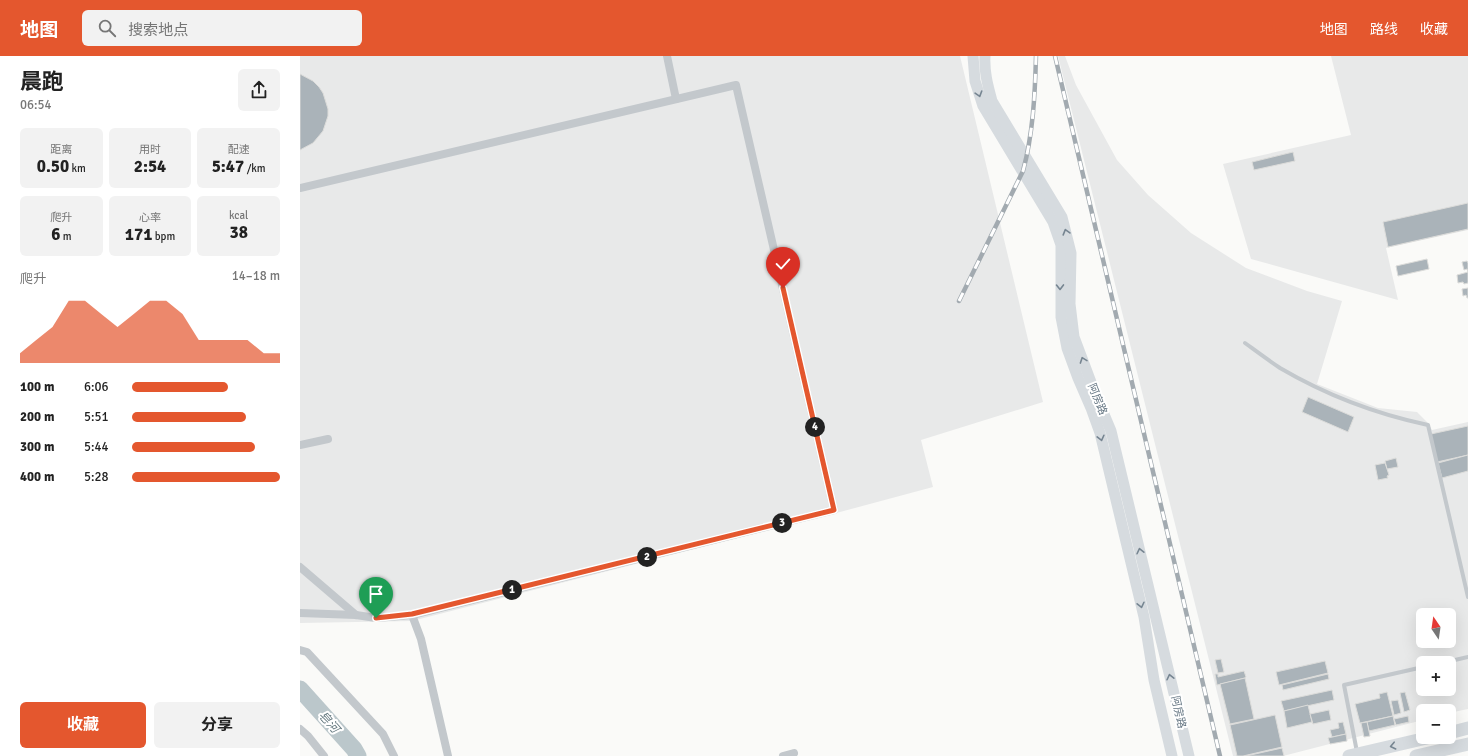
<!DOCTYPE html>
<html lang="zh">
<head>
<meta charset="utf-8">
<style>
  :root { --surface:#fff; --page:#f2f2f2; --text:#222; --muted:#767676; --accent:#e4572e }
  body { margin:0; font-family:Signika,"Noto Sans SC",sans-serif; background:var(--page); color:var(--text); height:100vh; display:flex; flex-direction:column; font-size:15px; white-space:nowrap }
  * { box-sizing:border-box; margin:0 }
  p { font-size:13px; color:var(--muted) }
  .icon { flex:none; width:22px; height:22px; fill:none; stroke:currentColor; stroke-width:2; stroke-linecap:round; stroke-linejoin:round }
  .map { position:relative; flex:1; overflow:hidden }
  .details { display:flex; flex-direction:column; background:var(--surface); width:300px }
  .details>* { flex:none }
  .needle { width:26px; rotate:347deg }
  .fabs { position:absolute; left:1116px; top:552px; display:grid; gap:8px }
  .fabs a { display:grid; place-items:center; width:40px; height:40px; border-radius:6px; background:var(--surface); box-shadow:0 4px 16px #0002; font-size:20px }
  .pin { position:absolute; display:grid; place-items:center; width:34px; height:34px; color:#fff; margin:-41px -17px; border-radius:50% 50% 50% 0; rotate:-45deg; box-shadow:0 0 4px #0007 }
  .pin .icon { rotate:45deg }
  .km { position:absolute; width:20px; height:20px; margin:-10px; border-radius:50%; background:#222; color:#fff; font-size:11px; line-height:20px; text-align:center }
  .round { display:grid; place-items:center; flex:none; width:42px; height:42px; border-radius:6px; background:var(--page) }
  .head { display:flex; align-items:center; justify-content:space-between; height:68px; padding:0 20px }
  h1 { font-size:22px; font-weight:700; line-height:30px }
  .stats { display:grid; grid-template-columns:repeat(3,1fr); gap:6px; height:68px; padding:4px 20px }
  .stats div { display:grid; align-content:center; border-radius:6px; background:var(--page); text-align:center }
  .stats b { font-size:17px; font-weight:700 }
  .stats small { font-size:11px; font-weight:400 }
  .stats p { font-size:11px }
  .chart { height:112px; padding:8px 20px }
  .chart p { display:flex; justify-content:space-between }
  .chart svg { width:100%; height:72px; margin-top:4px; fill:var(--accent); opacity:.7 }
  .primary-button { display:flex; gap:8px; margin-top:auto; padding:8px 20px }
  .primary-button a { flex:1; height:46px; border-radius:6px; background:var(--accent); color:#fff; font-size:16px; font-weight:700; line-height:46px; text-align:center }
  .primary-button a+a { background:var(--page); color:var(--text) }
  ul { padding:0 20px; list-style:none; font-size:13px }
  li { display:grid; grid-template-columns:64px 48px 1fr; align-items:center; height:30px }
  li i { height:10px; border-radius:5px; background:var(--accent) }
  header { display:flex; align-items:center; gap:24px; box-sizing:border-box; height:56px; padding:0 20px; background:var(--accent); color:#fff }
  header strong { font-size:19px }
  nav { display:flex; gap:22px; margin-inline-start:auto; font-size:14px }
  .search { width:280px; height:36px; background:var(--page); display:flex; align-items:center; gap:10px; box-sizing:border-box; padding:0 14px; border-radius:6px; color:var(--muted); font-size:15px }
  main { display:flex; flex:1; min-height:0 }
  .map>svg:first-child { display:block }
  .built { fill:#e8e9e9; fill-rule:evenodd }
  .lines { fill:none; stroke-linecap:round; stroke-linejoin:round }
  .river { stroke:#bbc7cb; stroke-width:17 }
  .building { fill:#aab3b9; stroke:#dcdcda }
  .service { stroke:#c3c8cc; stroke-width:4 }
  .minor { stroke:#c3c8cc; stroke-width:8 }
  .secondary { stroke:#d6dbdf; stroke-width:11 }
  .trunk { stroke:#d6dbdf; stroke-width:13 }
  .rail-casing { stroke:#a2aab0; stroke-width:4.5 }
  .rail { stroke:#fff; stroke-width:3; stroke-dasharray:9; stroke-linecap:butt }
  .oneway { stroke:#768591 }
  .route-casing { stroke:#fff; stroke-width:8 }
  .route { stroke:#e4572e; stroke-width:5 }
  .labels { text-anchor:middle; stroke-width:4; stroke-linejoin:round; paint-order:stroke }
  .street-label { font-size:11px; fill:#657683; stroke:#fff }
  .water-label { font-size:12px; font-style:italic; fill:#60757c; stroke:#fff }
</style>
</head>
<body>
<header>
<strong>地图</strong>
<div class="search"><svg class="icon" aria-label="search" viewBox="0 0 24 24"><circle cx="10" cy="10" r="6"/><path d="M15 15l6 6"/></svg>搜索地点</div>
<nav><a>地图</a><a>路线</a><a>收藏</a></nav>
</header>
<main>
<section class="details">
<div class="head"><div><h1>晨跑</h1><p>06:54</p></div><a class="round"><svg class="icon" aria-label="share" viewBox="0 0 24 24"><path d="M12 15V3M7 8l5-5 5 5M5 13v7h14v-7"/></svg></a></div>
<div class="stats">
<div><p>距离</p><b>0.50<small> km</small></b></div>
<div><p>用时</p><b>2:54</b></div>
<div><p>配速</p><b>5:47<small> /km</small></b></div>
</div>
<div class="stats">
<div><p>爬升</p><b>6<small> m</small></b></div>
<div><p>心率</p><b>171<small> bpm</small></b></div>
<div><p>kcal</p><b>38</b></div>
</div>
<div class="chart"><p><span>爬升</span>14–18 m</p>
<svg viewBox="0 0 160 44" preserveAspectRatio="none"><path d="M0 44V38L10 30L20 22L30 6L40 6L50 14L60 22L70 14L80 6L90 6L100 14L110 30L120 30L130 30L140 30L150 38L160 38V44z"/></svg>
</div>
<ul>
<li><b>100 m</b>6:06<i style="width:65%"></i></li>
<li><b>200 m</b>5:51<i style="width:77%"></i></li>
<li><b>300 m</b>5:44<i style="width:83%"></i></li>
<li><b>400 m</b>5:28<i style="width:100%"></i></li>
</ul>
<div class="primary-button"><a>收藏</a><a>分享</a></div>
</section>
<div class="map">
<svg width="1168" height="700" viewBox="0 0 1168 700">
  <rect width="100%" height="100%" fill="#fafaf8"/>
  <g class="built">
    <path d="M0,0H660L743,346L621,384L633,431L540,456L112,565L0,567Z"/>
    <path d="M758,0H765L776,29L817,104L848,139L891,177L946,212L1007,235L1042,245L1017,328L1078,352L1117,356L1127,366L1132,374L1168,366V653L1149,657V655H1123V664L983,700H933ZM1123,559H1149V585H1123ZM1123,607H1149V633H1123Z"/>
    <path d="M1031,0H1168V174L1086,192L1098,244L951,203L923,108L1051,79Z"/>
  </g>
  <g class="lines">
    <path class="river" d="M0,633L54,693L58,700"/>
  </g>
  <g class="building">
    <path d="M0,18L13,25L19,31L23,37L28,53V60L23,75L13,87L0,94Z"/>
    <path d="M993,96L995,105L954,114L952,106Z"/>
    <path d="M1168,147V173L1088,191L1083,166Z"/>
    <path d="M1127,203L1129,213L1098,220L1096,210Z"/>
    <path d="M1167,205L1168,207V216L1167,213L1164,214L1162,206Z"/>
    <path d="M1168,216V227L1164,228L1163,226L1158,227L1157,219Z"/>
    <path d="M1168,232V242H1167L1166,239L1163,240L1162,233Z"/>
    <path d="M1008,341L1054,361L1048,376L1002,356Z"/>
    <path d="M1168,370V399L1137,406L1131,378Z"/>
    <path d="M1168,399V415L1142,422L1138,407Z"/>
    <path d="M1096,402L1098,411L1087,413L1085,405Z"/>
    <path d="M1085,407L1089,419L1087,420L1088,422L1078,424L1075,409Z"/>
    <path d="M921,603L924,616L918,617L915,604Z"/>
    <path d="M1025,605L1028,617L979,629L976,616Z"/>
    <path d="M944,615L946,621L945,622L917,629L915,618H918V621Z"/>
    <path d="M1028,618L1029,623L983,634L982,629Z"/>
    <path d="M945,622L954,663L930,668L920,628Z"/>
    <path d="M1032,634L1034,644L984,655L981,645Z"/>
    <path d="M1087,636L1093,660L1060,667L1055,648L1080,642L1079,638Z"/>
    <path d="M1105,636L1110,654L1104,656L1100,637Z"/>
    <path d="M1098,644L1101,657L1094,659L1091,645Z"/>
    <path d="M1008,649L1012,666L987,672L984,655Z"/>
    <path d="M1029,654L1031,664L1013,668L1010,658Z"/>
    <path d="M975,659L982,691L943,700H937L930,669Z"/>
    <path d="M1093,660L1095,669L1069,675L1067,666Z"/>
    <path d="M1108,660L1109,666L1096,669L1094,663Z"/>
    <path d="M1043,666L1046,678L1032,681L1030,674L1039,672L1038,667Z"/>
    <path d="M1067,666L1070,680L1064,681L1061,667Z"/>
    <path d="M1046,678L1047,685L1030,688L1028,682Z"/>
    <path d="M982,692L984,700H946Z"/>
  </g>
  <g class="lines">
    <g class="service">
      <path d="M945,287C956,295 968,304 980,312C1026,339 1076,358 1128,369L1168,541"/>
      <path d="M1142,607L1168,601"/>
      <path d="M1057,696L1044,629L1123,611"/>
    </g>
    <g class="minor">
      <path d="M367,0L376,43"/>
      <path d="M0,132L436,29L534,454L112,559L76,562L56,559L0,557"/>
      <path d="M0,389L28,383"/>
      <path d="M0,511L56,559"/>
      <path d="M112,559L121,583L148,700"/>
      <path d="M0,594L7,596L83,678L94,700"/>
      <path d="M0,673L8,680L24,700"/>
      <path d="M483,700L494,697"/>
    </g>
    <g class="secondary">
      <path d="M673,0L675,25L683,50L753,166L761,189V261L767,292L778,322L791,352L800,377L844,561L854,624L872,700"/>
      <path d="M685,0C684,16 688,30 692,45L762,161L771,197L770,248L774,281L795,337L811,375L889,700"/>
    </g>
    <g class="trunk">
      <path d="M1149,677L1168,672"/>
      <path d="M1049,700L1131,681"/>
      <path d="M1116,700L1168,688"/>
    </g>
    <defs>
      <g id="rail">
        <path d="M755,0L920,700"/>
        <path d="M659,245L723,115C733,78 735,39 736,0"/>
      </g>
    </defs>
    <use href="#rail" class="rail-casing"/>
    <use href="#rail" class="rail"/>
  </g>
  <defs><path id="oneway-chevron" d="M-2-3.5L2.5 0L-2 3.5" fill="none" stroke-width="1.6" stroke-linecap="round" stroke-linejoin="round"/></defs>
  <g class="oneway">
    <use href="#oneway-chevron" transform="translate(679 38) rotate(73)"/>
    <use href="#oneway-chevron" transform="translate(766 176) rotate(-106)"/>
    <use href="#oneway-chevron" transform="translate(760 231) rotate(89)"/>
    <use href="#oneway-chevron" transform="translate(783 304) rotate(-110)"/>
    <use href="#oneway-chevron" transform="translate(801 382) rotate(76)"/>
    <use href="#oneway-chevron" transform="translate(840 495) rotate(-103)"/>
    <use href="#oneway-chevron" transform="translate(841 549) rotate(77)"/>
    <use href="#oneway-chevron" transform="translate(870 621) rotate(-103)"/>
    <use href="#oneway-chevron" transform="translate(1093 690) rotate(167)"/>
  </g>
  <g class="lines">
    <defs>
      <path id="route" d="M76,562L112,558L534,454L483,232"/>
    </defs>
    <use href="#route" class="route-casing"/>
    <use href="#route" class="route"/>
  </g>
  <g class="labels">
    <g class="street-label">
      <text transform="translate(798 343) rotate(68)" y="4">阿房路</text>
      <text transform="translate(879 656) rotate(77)" y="4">阿房路</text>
    </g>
    <g class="water-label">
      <text transform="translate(29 666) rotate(49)" y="4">皂河</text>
    </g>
  </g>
</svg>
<div class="fabs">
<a><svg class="needle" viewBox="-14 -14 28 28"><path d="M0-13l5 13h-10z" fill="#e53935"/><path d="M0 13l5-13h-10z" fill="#767676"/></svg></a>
<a>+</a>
<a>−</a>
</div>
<div class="pin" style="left:76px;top:562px;background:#1e9e55"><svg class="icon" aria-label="arrive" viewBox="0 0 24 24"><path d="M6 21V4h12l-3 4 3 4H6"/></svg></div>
<div class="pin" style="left:483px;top:232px;background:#d93025"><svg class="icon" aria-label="check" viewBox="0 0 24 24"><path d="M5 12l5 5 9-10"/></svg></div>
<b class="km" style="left:212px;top:534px">1</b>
<b class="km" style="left:347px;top:501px">2</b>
<b class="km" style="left:482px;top:467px">3</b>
<b class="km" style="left:515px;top:371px">4</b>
</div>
</main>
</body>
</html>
